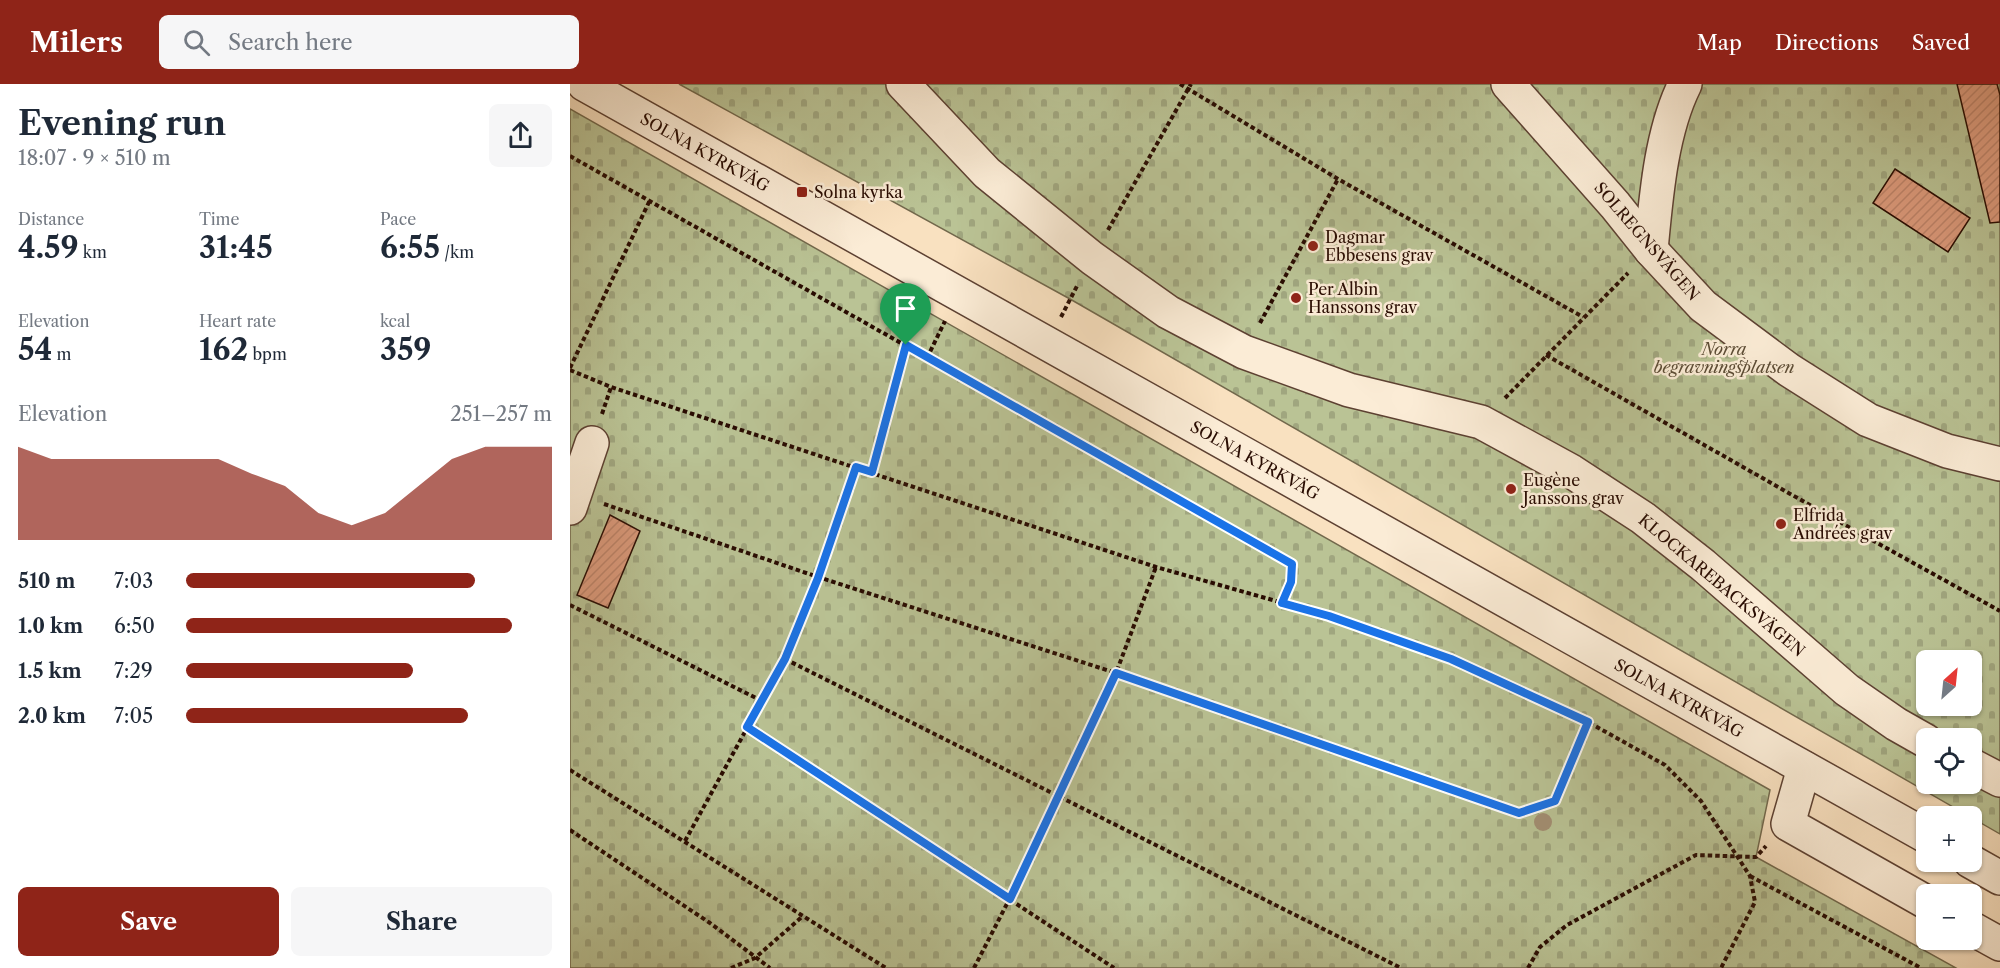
<!DOCTYPE html>
<html lang="en">
<head>
<meta charset="utf-8">
<style>
  :root { --surface:#fff; --page:#f6f6f7; --text:#1f2937; --muted:#747a83; --accent:#8f2418 }
  body { margin:0; font-family:"Libre Caslon Text",serif; background:var(--page); color:var(--text); height:100vh; display:flex; flex-direction:column; font-size:22px; white-space:nowrap }
  * { box-sizing:border-box; margin:0 }
  p { font-size:20px; color:var(--muted) }
  .icon { flex:none; width:33px; height:33px; fill:none; stroke:currentColor; stroke-width:2; stroke-linecap:round; stroke-linejoin:round }
  .map { position:relative; flex:1; overflow:hidden }
  .side { display:flex; flex-direction:column; background:var(--surface); width:570px }
  .side>* { flex:none }
  .needle { width:39px; rotate:27deg }
  .fabs { position:absolute; left:1346px; top:566px; display:grid; gap:12px }
  .fabs a { display:grid; place-items:center; width:66px; height:66px; border-radius:9px; background:var(--surface); box-shadow:0 2px 4px #0004; font-size:30px }
  .pin { position:absolute; display:grid; place-items:center; width:51px; height:51px; color:#fff; margin:-62px -26px; border-radius:50% 50% 50% 0; rotate:-45deg; box-shadow:0 0 6px #0007 }
  .pin .icon { rotate:45deg }
  .round { display:grid; place-items:center; flex:none; width:63px; height:63px; border-radius:9px; background:var(--page) }
  .head { display:flex; align-items:center; justify-content:space-between; height:102px; padding:0 18px }
  h1 { font-size:33px; font-weight:700; line-height:45px }
  .stats { display:grid; grid-template-columns:repeat(3,1fr); gap:9px; height:102px; padding:6px 18px }
  .stats div { display:grid; align-content:center }
  .stats b { font-size:30px; font-weight:700 }
  .stats small { font-size:16px; font-weight:400 }
  .stats p { font-size:16px }
  .chart { height:168px; padding:12px 18px }
  .chart p { display:flex; justify-content:space-between }
  .chart svg { width:100%; height:108px; margin-top:6px; fill:var(--accent); opacity:.7 }
  .button { display:flex; gap:12px; margin-top:auto; padding:12px 18px }
  .button a { flex:1; height:69px; border-radius:9px; background:var(--accent); color:#fff; font-size:24px; font-weight:700; line-height:69px; text-align:center }
  .button a+a { background:var(--page); color:var(--text) }
  ul { padding:0 18px; list-style:none; font-size:20px }
  li { display:grid; grid-template-columns:96px 72px 1fr; align-items:center; height:45px }
  li i { height:15px; border-radius:8px; background:var(--accent) }
  header { display:flex; align-items:center; gap:36px; box-sizing:border-box; height:84px; padding:0 30px; background:var(--accent); color:#fff }
  header strong { font-size:28px }
  nav { display:flex; gap:33px; margin-inline-start:auto; font-size:21px }
  .search { width:420px; height:54px; background:var(--page); display:flex; align-items:center; gap:15px; box-sizing:border-box; padding:0 21px; border-radius:9px; color:var(--muted); font-size:22px }
  main { display:flex; flex:1; min-height:0 }
  .map>svg:first-child { display:block }
  .cemetery { fill:url(#cemetery-stones); stroke:#72684c; stroke-width:1.5; fill-rule:evenodd }
  .building { fill:url(#building-hatch); stroke:#290c02; stroke-width:1.5 }
  .lines { fill:none; stroke-linecap:round; stroke-linejoin:round }
  .minor-casing { stroke:#5d4132; stroke-width:36 }
  .path { stroke:#290c02; stroke-width:4; stroke-dasharray:4.5 3; stroke-linecap:butt }
  .minor { stroke:#fbecd6; stroke-width:33 }
  .tree { fill:#a38f74 }
  .route-casing { stroke:#fff; stroke-width:12 }
  .route { stroke:#1a73e8; stroke-width:8 }
  .poi-dot { fill:#8f2418; stroke:#fbecd6; stroke-width:2 }
  .labels { text-anchor:middle; stroke-width:5; stroke-linejoin:round; paint-order:stroke }
  .street-label { font-size:16px; fill:#290c02; stroke:#fbecd6 }
  .poi-label { font-size:16px; fill:#290c02; stroke:#fbecd6; text-anchor:start }
  .park-label { font-size:16px; font-style:italic; fill:#5c4c35; stroke:#fbecd6 }
</style>
</head>
<body>
<header>
<strong>Milers</strong>
<div class="search"><svg class="icon" aria-label="search" viewBox="0 0 24 24"><circle cx="10" cy="10" r="6"/><path d="M15 15l6 6"/></svg>Search here</div>
<nav><a>Map</a><a>Directions</a><a>Saved</a></nav>
</header>
<main>
<section class="side">
<div class="head"><div><h1>Evening run</h1><p>18:07 · 9 × 510 m</p></div><a class="round"><svg class="icon" aria-label="share" viewBox="0 0 24 24"><path d="M12 15V3M7 8l5-5 5 5M5 13v7h14v-7"/></svg></a></div>
<div class="stats">
<div><p>Distance</p><b>4.59<small> km</small></b></div>
<div><p>Time</p><b>31:45</b></div>
<div><p>Pace</p><b>6:55<small> /km</small></b></div>
</div>
<div class="stats">
<div><p>Elevation</p><b>54<small> m</small></b></div>
<div><p>Heart rate</p><b>162<small> bpm</small></b></div>
<div><p>kcal</p><b>359</b></div>
</div>
<div class="chart"><p><span>Elevation</span>251–257 m</p>
<svg viewBox="0 0 160 44" preserveAspectRatio="none"><path d="M0 44V6L10 11L20 11L30 11L40 11L50 11L60 11L70 17L80 22L90 33L100 38L110 33L120 22L130 11L140 6L150 6L160 6V44z"/></svg>
</div>
<ul>
<li><b>510 m</b>7:03<i style="width:79%"></i></li>
<li><b>1.0 km</b>6:50<i style="width:89%"></i></li>
<li><b>1.5 km</b>7:29<i style="width:62%"></i></li>
<li><b>2.0 km</b>7:05<i style="width:77%"></i></li>
</ul>
<div class="button"><a>Save</a><a>Share</a></div>
</section>
<div class="map">
<svg width="1430" height="884" viewBox="0 0 1430 884">
  <defs>
    <pattern id="cemetery-stones" width="16" height="16" patternUnits="userSpaceOnUse" patternTransform="scale(1.5)"><rect width="16" height="16" fill="#bac395"/><path d="M2 7V4a2 2 0 0 1 4 0v3zM10 15v-3a2 2 0 0 1 4 0v3z" fill="#a0a67f"/></pattern>
    <pattern id="building-hatch" width="6" height="6" patternUnits="userSpaceOnUse" patternTransform="scale(1.5)"><rect width="6" height="6" fill="#dd9b7d"/><path d="M-1 1l2-2M0 6l6-6M5 7l2-2" fill="none" stroke="#be846a"/></pattern>
  </defs>
  <rect width="100%" height="100%" fill="#f9e1c0"/>
  <filter id="stains"><feTurbulence type="fractalNoise" baseFrequency=".00333" numOctaves="4"/><feColorMatrix values="0 0 0 0 .2 0 0 0 0 .09 0 0 0 0 .02 0 0 0 .5 -.17"/></filter>
  <radialGradient id="worn" r=".72"><stop offset=".6" stop-color="#630" stop-opacity="0"/><stop offset="1" stop-color="#630" stop-opacity=".3"/></radialGradient>
  <g class="cemetery">
    <path d="M109,0H1430V750L500,215ZM1356,576H1401V621H1356ZM1356,654H1401V699H1356Z"/>
    <path d="M0,25L1200,706L1186,773L1386,884H0Z"/>
  </g>
  <g class="building">
    <path d="M1387,0H1427L1430,11V138L1420,139Z"/>
    <path d="M1325,85L1400,134L1378,168L1303,119Z"/>
    <path d="M40,431L70,447L38,524L7,511Z"/>
  </g>
  <g class="lines">
    <defs>
      <g id="minor">
        <path d="M14,0L1356,752"/>
        <path d="M333,0L417,89L522,174L598,228L674,268L779,306L911,338L1001,387L1073,434L1133,481L1277,606L1326,640L1356,657"/>
        <path d="M938,0L1045,121L1081,166L1133,222L1219,286L1298,336L1377,367L1430,380"/>
        <path d="M1081,166C1086,113 1091,48 1115,0"/>
        <path d="M0,424L22,359"/>
        <path d="M1401,681L1430,696"/>
        <path d="M1234,684L1218,740L1356,818"/>
        <path d="M1400,777L1430,794"/>
        <path d="M1401,844L1430,860"/>
      </g>
    </defs>
    <use href="#minor" class="minor-casing"/>
    <g class="path">
      <path d="M610,0L768,95L1013,233"/>
      <path d="M0,72L722,480L721,498L712,519"/>
      <path d="M538,146L621,0"/>
      <path d="M491,233L507,202"/>
      <path d="M690,239L768,95"/>
      <path d="M976,271L1282,445L1430,527"/>
      <path d="M357,274L375,237"/>
      <path d="M0,284L80,116"/>
      <path d="M0,286L41,303L586,483L759,532L881,575L1018,638L1095,681L1131,717L1180,792L1185,818L1151,884"/>
      <path d="M935,314L1058,189"/>
      <path d="M32,330L41,303"/>
      <path d="M302,388L335,261"/>
      <path d="M34,420L248,493L546,589L949,729L985,717L1018,638"/>
      <path d="M0,521L192,617"/>
      <path d="M215,575L831,884"/>
      <path d="M177,643L544,884"/>
      <path d="M0,686L316,884"/>
      <path d="M0,746L140,839L200,884"/>
      <path d="M115,757L215,575L248,493L286,383"/>
      <path d="M1180,792L1351,884"/>
      <path d="M161,884L185,874L233,832"/>
      <path d="M404,884L442,810L546,589L586,483"/>
      <path d="M958,884L970,863L997,841L1126,771L1186,773L1196,762"/>
    </g>
    <use href="#minor" class="minor"/>
  </g>
  <circle class="tree" cx="973" cy="738" r="9"/>
  <g class="lines">
    <defs>
      <path id="route" d="M336,261L722,480L721,498L712,519L759,532L881,575L1018,638L985,717L949,729L546,589L440,815L177,643L215,575L248,494L286,383L302,388Z"/>
    </defs>
    <use href="#route" class="route-casing"/>
    <use href="#route" class="route"/>
  </g>
  <g class="poi-dot">
    <rect x="226" y="102" width="12" height="12" rx="3"/>
    <circle cx="743" cy="162" r="6"/>
    <circle cx="726" cy="214" r="6"/>
    <circle cx="941" cy="405" r="6"/>
    <circle cx="1211" cy="440" r="6"/>
  </g>
  <g class="labels">
    <g class="street-label">
      <text transform="translate(135 68) rotate(29)" y="6">SOLNA KYRKVÄG</text>
      <text transform="translate(1077 157) rotate(49)" y="6">SOLREGNSVÄGEN</text>
      <text transform="translate(685 376) rotate(29)" y="6">SOLNA KYRKVÄG</text>
      <text transform="translate(1152 501) rotate(40)" y="6">KLOCKAREBACKSVÄGEN</text>
      <text transform="translate(1109 614) rotate(29)" y="6">SOLNA KYRKVÄG</text>
    </g>
    <g class="poi-label">
      <text x="244" y="114">Solna kyrka</text>
      <text x="755" y="159">Dagmar<tspan x="755" dy="18">Ebbesens grav</tspan></text>
      <text x="738" y="211">Per Albin<tspan x="738" dy="18">Hanssons grav</tspan></text>
      <text x="953" y="402">Eugène<tspan x="953" dy="18">Janssons grav</tspan></text>
      <text x="1223" y="437">Elfrida<tspan x="1223" dy="18">Andrées grav</tspan></text>
    </g>
    <g class="park-label">
      <text x="1154" y="271">Norra<tspan x="1154" dy="18">begravningsplatsen</tspan></text>
    </g>
  </g>
  <rect width="100%" height="100%" filter="url(#stains)"/>
  <rect width="100%" height="100%" fill="url(#worn)"/>
</svg>
<div class="fabs">
<a><svg class="needle" viewBox="-14 -14 28 28"><path d="M0-13l5 13h-10z" fill="#e53935"/><path d="M0 13l5-13h-10z" fill="#747a83"/></svg></a>
<a><svg class="icon" aria-label="locate" viewBox="0 0 24 24"><circle cx="12" cy="12" r="6"/><path d="M12 2v4M12 18v4M2 12h4M18 12h4"/></svg></a>
<a>+</a>
<a>−</a>
</div>
<div class="pin" style="left:336px;top:261px;background:#1e9e55"><svg class="icon" aria-label="arrive" viewBox="0 0 24 24"><path d="M6 21V4h12l-3 4 3 4H6"/></svg></div>
</div>
</main>
</body>
</html>
